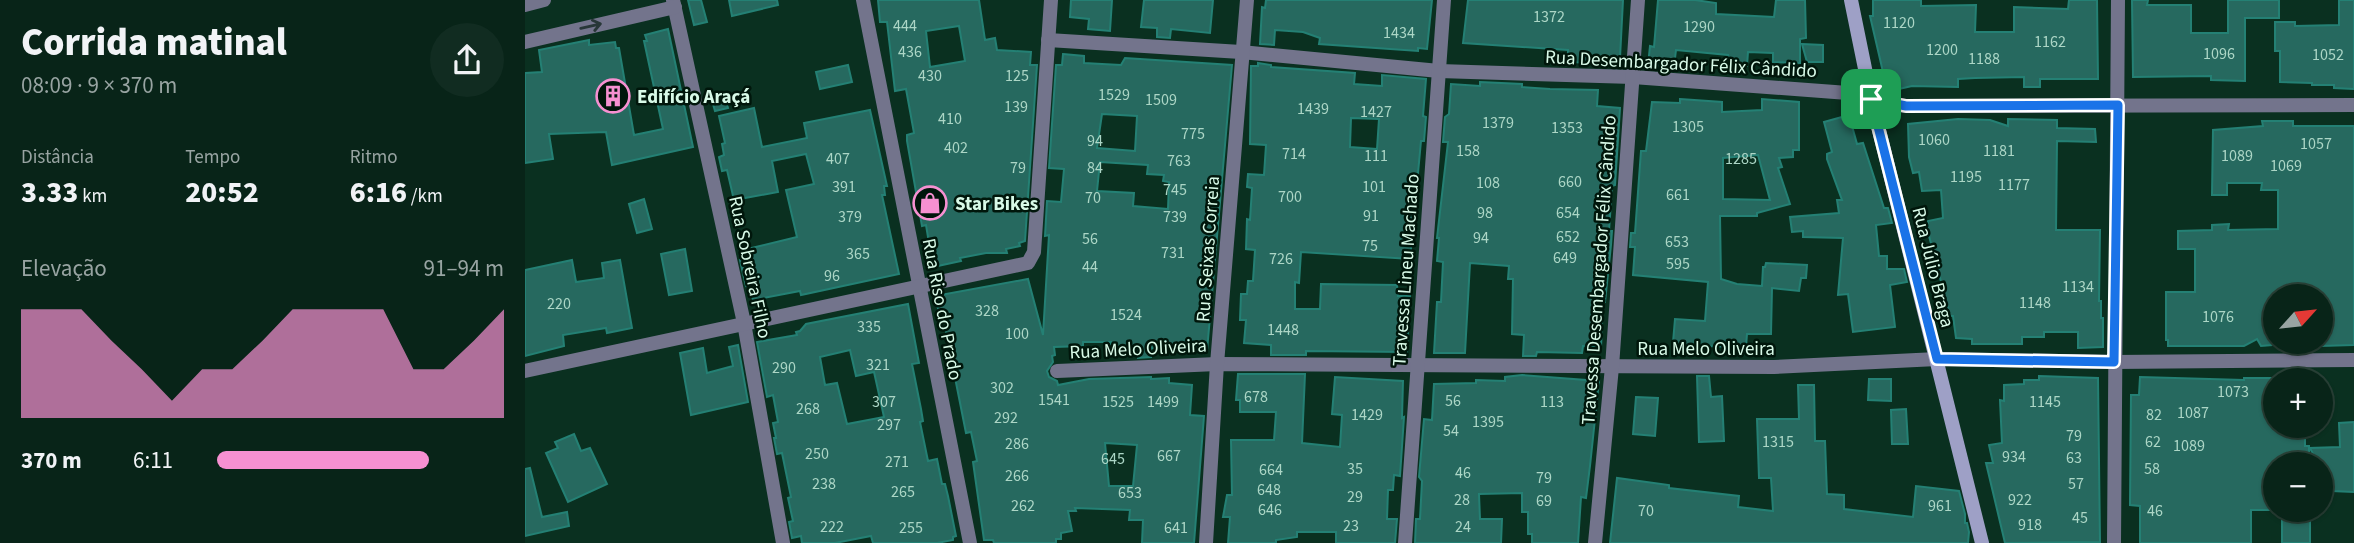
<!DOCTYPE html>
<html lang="pt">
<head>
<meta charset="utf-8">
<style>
  :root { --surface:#082418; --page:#112c21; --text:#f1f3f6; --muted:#98a4a2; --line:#294137; --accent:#f690d1 }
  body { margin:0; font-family:"Source Sans 3",sans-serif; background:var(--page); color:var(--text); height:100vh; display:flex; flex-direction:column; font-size:26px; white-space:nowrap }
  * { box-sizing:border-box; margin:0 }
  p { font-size:23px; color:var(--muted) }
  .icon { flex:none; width:38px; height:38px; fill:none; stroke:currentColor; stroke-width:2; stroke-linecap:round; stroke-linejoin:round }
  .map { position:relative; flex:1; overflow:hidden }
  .sheet { display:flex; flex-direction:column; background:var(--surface); width:525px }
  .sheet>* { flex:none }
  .needle { width:46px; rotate:63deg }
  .fabs { position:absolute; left:1738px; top:284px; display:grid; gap:14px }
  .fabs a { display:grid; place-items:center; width:70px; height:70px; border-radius:50%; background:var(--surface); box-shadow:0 2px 5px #0004,0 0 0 2px var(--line); font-size:35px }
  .pin { position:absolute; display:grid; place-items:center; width:60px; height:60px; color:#fff; margin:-30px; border-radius:14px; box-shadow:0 4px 10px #0006 }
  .round { display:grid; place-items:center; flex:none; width:74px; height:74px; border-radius:37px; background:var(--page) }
  .headline { display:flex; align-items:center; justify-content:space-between; height:119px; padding:0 21px }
  h1 { font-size:38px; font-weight:800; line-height:52px }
  .figures { display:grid; grid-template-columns:repeat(3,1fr); gap:10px; height:119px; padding:7px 21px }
  .figures div { display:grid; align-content:center }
  .figures b { font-size:30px; font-weight:800 }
  .figures small { font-size:19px; font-weight:400 }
  .figures p { font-size:19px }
  .chart { height:196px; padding:14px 21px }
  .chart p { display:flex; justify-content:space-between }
  .chart svg { width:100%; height:126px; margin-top:7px; fill:var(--accent); opacity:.7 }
  ul { padding:0 21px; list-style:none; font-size:23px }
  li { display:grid; grid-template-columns:112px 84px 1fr; align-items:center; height:52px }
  li i { height:18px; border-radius:9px; background:var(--accent) }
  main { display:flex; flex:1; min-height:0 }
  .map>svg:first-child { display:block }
  .building { fill:#26695f; stroke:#248074; stroke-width:2; fill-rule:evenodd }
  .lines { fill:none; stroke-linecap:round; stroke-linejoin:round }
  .street { stroke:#73748c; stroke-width:14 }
  .secondary { stroke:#9ea0c6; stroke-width:14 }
  .oneway { stroke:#283738 }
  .route-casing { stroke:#fff; stroke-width:14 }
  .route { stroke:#1a73e8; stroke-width:9 }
  .labels { text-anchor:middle; stroke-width:5; stroke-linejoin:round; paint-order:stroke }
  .number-label { font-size:16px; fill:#acd6c6 }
  .street-label { font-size:19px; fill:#d8fae8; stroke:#00160b }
  .poi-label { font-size:19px; font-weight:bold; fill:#d8fae8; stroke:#00160b; text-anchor:start }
</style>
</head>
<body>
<main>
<section class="sheet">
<div class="headline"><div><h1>Corrida matinal</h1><p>08:09 · 9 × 370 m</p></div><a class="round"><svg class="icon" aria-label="share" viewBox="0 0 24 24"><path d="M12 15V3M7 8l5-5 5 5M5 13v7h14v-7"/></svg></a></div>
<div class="figures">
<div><p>Distância</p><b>3.33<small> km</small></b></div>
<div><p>Tempo</p><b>20:52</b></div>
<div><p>Ritmo</p><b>6:16<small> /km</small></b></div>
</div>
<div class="chart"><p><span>Elevação</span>91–94 m</p>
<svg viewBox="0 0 160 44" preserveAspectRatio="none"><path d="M0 44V6L10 6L20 6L30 17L40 27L50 38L60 27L70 27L80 17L90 6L100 6L110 6L120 6L130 27L140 27L150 17L160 6V44z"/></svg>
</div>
<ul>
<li><b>370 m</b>6:11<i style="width:74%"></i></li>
</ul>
</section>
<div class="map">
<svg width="1829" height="543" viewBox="0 0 1829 543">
  <rect width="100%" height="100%" fill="#0a3020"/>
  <g class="building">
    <path d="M163,0H176L182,22L169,25Z"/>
    <path d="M204,0H252L253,5L207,16Z"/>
    <path d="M353,0H454L460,40L470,38L472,50L506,52L505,65H512L500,241L494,243L495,246L481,249L482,253H461L435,258L436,261L408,267L401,225L397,226L382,141V135L389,133L381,89L370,91L362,22H355ZM434,26L440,61L405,67L401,31Z"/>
    <path d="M546,0H587L585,31L563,29L564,19L545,17Z"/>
    <path d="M619,0H688L685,33L646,29L645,38L632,37V28L616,27Z"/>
    <path d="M741,0H907L902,49L893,48V51L794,44L795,38L778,32L750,30L749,45L735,44L737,7L740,8Z"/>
    <path d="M943,0H1098L1095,58L1071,57V63L1043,62V50L938,43Z"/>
    <path d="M1133,0H1170L1191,3V14L1249,17L1251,0H1280L1281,38L1275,39V63L1248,62V53L1223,52L1222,66L1202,65L1203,55L1151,50L1149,67L1123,65L1125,46L1129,47Z"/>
    <path d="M1348,0H1396V6L1451,5L1450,32H1489V7L1543,9L1544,0H1572L1573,79H1515V87H1499V77L1450,78L1433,79V87L1387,86L1365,91L1363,84L1361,85L1345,16H1348Z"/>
    <path d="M1607,0H1623L1622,5H1666V33H1703V0H1754V18H1720V81L1686,80V76L1608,77Z"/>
    <path d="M1814,0H1829V89L1809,88V85H1787V83L1755,82V51H1750V22H1770V26L1814,25Z"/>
    <path d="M143,29L168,147L87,165L81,132L24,134L28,159L0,163V73L17,72L14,50L64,40V45L90,42L91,48H94L109,135L138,129L119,41H122L120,35Z"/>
    <path d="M1277,44L1298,45V62H1282Z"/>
    <path d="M538,54L559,56V63L577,64L596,65L600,58L707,65L682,351L626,348V357L613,358L614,346H586V342H558V346L529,347L530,355L527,356L528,362L522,371L524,377L532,381L533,385L564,379L626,377V379L644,378V383L667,385L665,415L679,416L669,543H617L618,520H604L605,510L550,508L551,511H543L547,531L536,533V539H531V543H469L468,540H459L448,462L452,461L446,432L441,433L418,317H415L410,296L503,279L518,335L524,235L520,236L522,201L536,202L539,169L524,168L531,65H537ZM577,114L612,116L610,151L572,148ZM575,162L623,165L622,174L639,175L638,181L644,182L643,209L608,206L609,193L572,191ZM580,443L612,445L608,486H584Z"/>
    <path d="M733,63L746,65V67L830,73L829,84L857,86V75L901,79L898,116L901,117L899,141H896L885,259L776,252L774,283L770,282V309H795L796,284L872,285L873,296H885L882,352L781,351V355H746V345L719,343L721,320H715L716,294H722L723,281H728L730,250L721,249L722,219L725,220L727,188L722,187L723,174L739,175L741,145L725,144L726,66H733ZM826,118L854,119L852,149L825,147Z"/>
    <path d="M323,65L327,82L295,89L291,72Z"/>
    <path d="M955,82L997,84V87L1025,89L1073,90L1072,106L1095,108L1090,185L1087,186L1084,231H1087L1086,245L1080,302H1078L1076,347L1058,346L1057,353L1012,352L1011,356H998L999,335L987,334L988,279H983L984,266L945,263L940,353H909L912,302H916L918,262L912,261L914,238H912L923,142H918L920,117L924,114L926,84L955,86Z"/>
    <path d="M199,94L203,108L190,111L186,97Z"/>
    <path d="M1155,99L1197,102V112L1237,110V99L1274,102V150H1268V157L1254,158L1257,167L1253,168L1265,204L1232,213V216H1195L1196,279L1212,284L1237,286L1238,267H1240L1241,263L1282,265L1281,278H1276L1274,291L1247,288L1246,334H1222L1221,347L1176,346V353L1147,354L1150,319L1180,321L1183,282L1108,275L1110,247H1105L1106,233H1110L1116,151H1121L1127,102L1155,103ZM1233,155L1245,200L1198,199V158Z"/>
    <path d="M229,108L237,147L282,138L279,123L345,110L362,186H359L360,195H357L374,274L276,295L275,291L228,300L225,285L221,286L219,278L215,260L220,259L218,250L272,237L261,190L289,184L281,154L247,161L253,192L209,200L202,170L197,171L194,157L199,155L197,144L200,143L194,116Z"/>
    <path d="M1324,115L1332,144L1338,143L1359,208H1363L1367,223L1351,225L1354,256H1362V269H1379L1382,282L1365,285L1370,327L1328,332L1323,294L1313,295L1318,238L1278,237V231L1267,232L1265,217L1314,213L1312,200H1317L1302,159V154L1307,152L1299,122Z"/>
    <path d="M1433,119L1465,120L1483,126V119L1532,120V128L1570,129L1571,142L1532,141L1531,230H1575L1574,301H1576V318H1578V347L1553,348V332H1519V337H1497V344H1447V339L1431,338L1428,316H1425L1403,232V221L1418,218L1416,190L1397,191L1394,172L1388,173L1384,157L1383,124Z"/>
    <path d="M1737,121H1768V126H1829V345L1796,346V296H1750V328H1747V345L1736,346L1732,339L1719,346H1643V340H1641V292H1670V249H1653V231L1687,230V225L1704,224L1703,230L1753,229V190H1736L1737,183H1702V195H1687L1688,130L1738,126Z"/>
    <path d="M119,199L127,229L112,233L104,204Z"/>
    <path d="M160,249L167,291L144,295L136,254Z"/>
    <path d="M47,260L51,282L79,278L77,263L95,260L107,328L82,333L81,328L38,335L39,346L0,356V270Z"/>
    <path d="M383,304L394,363L387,364L396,409L398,421L395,422L403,461L412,459L417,484H420L423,496L431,536L428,537V540L412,543H348L346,536L310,543H277L276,536L267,538L264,522L268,521L263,498L266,497L257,453L252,454L249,438H251L248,423L253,422L248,395L242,397L232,342L272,335L271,332L275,331L281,324ZM325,350L331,376L349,372L359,417L322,424L312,383L300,385L295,357Z"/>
    <path d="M213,345L223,402L166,415L155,353L178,348L182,373L208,366L204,347Z"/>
    <path d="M713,374H780L777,443L815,447L817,415L807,414L810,377L878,381L877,418L879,417L875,476L869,475L868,490H863L862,519H872L870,543H811V532H772V537L751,540V543H703L705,517H698L702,495H707L706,440H749L751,412H715V400H711Z"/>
    <path d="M997,375L1074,381L1065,466L1061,498L1056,497L1053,543H1007V534H1003V512H997V493L954,494L955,519H977L976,543H890L891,519H895L897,481L894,477L899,419L907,420L909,384L951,383V380L980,381V377Z"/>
    <path d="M1172,376H1184L1186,397L1197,396L1199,441L1174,442Z"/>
    <path d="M1514,376L1573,378L1575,542L1480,543L1461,463H1468L1464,445L1477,443L1475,400L1479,401V385L1499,384V380H1514Z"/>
    <path d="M1615,377L1719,380V378H1750V425H1780V446H1784V464H1750V510H1726V543H1615V506L1605,505L1606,395H1614Z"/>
    <path d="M1344,379H1366V401L1343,400Z"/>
    <path d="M1273,385H1289L1290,441H1300L1302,494L1319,495V509L1388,517L1391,486L1434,491L1440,514V523H1442L1444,532L1443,543H1085L1092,478L1144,485V488L1214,496L1213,507L1248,511L1246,478H1234L1232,419H1274Z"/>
    <path d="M1111,397L1133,398L1130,436L1108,434Z"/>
    <path d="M1381,409L1383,444H1367L1366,410Z"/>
    <path d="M1829,422V492L1807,491V477L1800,478L1796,464H1793L1785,448L1815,447L1814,423Z"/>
    <path d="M49,434L56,451L65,448L82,484L43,502L21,453L33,448L30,442Z"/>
    <path d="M5,468L17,517L42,512L44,526L0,536V469Z"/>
    <rect x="1757" y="509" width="28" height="34"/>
  </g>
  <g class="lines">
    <g class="street">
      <path d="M148,0L219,323L258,543"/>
      <path d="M338,0L445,543"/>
      <path d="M0,5L19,0"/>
      <path d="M523,40L716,52L914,71L1108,77L1323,93L1366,104L1381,106L1829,105"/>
      <path d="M0,42L150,7"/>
      <path d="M0,371L503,263L509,252L526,0"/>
      <path d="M532,371L692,364L1249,367L1412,359L1589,362L1829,360"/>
      <path d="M681,543L692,364L722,0"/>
      <path d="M880,543L919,0"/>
      <path d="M1070,543L1087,367L1113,0"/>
      <path d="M1589,543L1593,0"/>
    </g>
    <path class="secondary" d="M1326,0L1346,98L1457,543"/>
  </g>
  <defs><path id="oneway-shaft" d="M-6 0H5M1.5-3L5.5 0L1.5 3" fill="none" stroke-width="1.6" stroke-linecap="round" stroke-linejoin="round" transform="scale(1.75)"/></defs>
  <use class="oneway" href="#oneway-shaft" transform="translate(66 26) rotate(-13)"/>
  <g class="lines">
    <defs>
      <path id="route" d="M1346,99L1381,106L1593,105L1589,362L1412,359Z"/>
    </defs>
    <use href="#route" class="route-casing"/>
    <use href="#route" class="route"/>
  </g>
  <defs>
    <symbol id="building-ring" viewBox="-11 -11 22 22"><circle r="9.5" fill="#00160b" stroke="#f690d1" stroke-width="1.5"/><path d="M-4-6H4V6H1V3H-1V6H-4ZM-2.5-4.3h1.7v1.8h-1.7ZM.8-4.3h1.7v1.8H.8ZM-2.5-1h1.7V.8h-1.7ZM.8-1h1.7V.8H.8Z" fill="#f690d1"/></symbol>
    <symbol id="shop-ring" viewBox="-11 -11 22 22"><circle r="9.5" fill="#00160b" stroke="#f690d1" stroke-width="1.5"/><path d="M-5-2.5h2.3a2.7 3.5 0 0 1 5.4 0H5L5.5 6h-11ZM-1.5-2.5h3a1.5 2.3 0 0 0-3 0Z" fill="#f690d1"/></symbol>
  </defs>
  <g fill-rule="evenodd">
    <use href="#building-ring" x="69" y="77" width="38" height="38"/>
    <use href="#shop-ring" x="386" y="184" width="38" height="38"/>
  </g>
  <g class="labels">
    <g class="number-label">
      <text x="1024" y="22">1372</text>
      <text x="1374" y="28">1120</text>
      <text x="380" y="31">444</text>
      <text x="1174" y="32">1290</text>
      <text x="874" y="38">1434</text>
      <text x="1525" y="47">1162</text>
      <text x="1417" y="55">1200</text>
      <text x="385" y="57">436</text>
      <text x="1694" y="59">1096</text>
      <text x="1803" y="60">1052</text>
      <text x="1459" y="64">1188</text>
      <text x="405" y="81">430</text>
      <text x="492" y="81">125</text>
      <text x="589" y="100">1529</text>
      <text x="636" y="105">1509</text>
      <text x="491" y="112">139</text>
      <text x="788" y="114">1439</text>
      <text x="851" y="117">1427</text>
      <text x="425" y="124">410</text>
      <text x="973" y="128">1379</text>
      <text x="1163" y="132">1305</text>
      <text x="1042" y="133">1353</text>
      <text x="668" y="139">775</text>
      <text x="1409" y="145">1060</text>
      <text x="570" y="146">94</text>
      <text x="1791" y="149">1057</text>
      <text x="431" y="153">402</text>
      <text x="943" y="156">158</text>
      <text x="1474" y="156">1181</text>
      <text x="769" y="159">714</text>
      <text x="851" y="161">111</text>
      <text x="1712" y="161">1089</text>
      <text x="313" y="164">407</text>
      <text x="1216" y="164">1285</text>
      <text x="654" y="166">763</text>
      <text x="1761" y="171">1069</text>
      <text x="493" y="173">79</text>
      <text x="570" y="173">84</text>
      <text x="1441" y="182">1195</text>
      <text x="1045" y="187">660</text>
      <text x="963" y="188">108</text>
      <text x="1489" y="190">1177</text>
      <text x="319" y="192">391</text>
      <text x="849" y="192">101</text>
      <text x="650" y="195">745</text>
      <text x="1153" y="200">661</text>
      <text x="765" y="202">700</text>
      <text x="568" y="203">70</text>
      <text x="960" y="218">98</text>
      <text x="1043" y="218">654</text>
      <text x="846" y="221">91</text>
      <text x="325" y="222">379</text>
      <text x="650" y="222">739</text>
      <text x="1043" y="242">652</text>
      <text x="956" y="243">94</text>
      <text x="565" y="244">56</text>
      <text x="1152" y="247">653</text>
      <text x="845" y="251">75</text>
      <text x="648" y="258">731</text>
      <text x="333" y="259">365</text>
      <text x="1040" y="263">649</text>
      <text x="756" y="264">726</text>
      <text x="1153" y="269">595</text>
      <text x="565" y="272">44</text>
      <text x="307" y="281">96</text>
      <text x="1553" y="292">1134</text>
      <text x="1510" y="308">1148</text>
      <text x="34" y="309">220</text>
      <text x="462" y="316">328</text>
      <text x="601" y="320">1524</text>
      <text x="1693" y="322">1076</text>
      <text x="344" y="332">335</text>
      <text x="758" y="335">1448</text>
      <text x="492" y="339">100</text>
      <text x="353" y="370">321</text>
      <text x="259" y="373">290</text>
      <text x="477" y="393">302</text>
      <text x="1708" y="397">1073</text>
      <text x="731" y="402">678</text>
      <text x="529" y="405">1541</text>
      <text x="928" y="406">56</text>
      <text x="359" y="407">307</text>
      <text x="593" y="407">1525</text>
      <text x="638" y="407">1499</text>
      <text x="1027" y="407">113</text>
      <text x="1520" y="407">1145</text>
      <text x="283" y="414">268</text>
      <text x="1668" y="418">1087</text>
      <text x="842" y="420">1429</text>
      <text x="1629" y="420">82</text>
      <text x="481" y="423">292</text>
      <text x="963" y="427">1395</text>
      <text x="364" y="430">297</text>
      <text x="926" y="436">54</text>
      <text x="1549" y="441">79</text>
      <text x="1253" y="447">1315</text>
      <text x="1628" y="447">62</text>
      <text x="492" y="449">286</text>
      <text x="1664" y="451">1089</text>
      <text x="292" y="459">250</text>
      <text x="644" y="461">667</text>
      <text x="1489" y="462">934</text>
      <text x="1549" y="463">63</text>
      <text x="588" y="464">645</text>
      <text x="372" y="467">271</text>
      <text x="830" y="474">35</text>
      <text x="1627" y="474">58</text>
      <text x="746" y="475">664</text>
      <text x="938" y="478">46</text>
      <text x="492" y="481">266</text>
      <text x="1019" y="483">79</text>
      <text x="299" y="489">238</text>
      <text x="1551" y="489">57</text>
      <text x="744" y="495">648</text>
      <text x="378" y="497">265</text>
      <text x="605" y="498">653</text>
      <text x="830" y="502">29</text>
      <text x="937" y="505">28</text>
      <text x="1495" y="505">922</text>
      <text x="1019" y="506">69</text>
      <text x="498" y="511">262</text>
      <text x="1415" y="511">961</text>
      <text x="745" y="515">646</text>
      <text x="1121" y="516">70</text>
      <text x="1630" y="516">46</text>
      <text x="1555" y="523">45</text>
      <text x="1505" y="530">918</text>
      <text x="826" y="531">23</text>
      <text x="307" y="532">222</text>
      <text x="938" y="532">24</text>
      <text x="386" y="533">255</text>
      <text x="651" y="533">641</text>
    </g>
    <g class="street-label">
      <text transform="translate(1156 63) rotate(3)" y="7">Rua Desembargador Félix Cândido</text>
      <text transform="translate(682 249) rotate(-86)" y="7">Rua Seixas Correia</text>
      <text transform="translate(226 267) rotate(78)" y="7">Rua Sobreira Filho</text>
      <text transform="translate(1409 267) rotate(76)" y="7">Rua Júlio Braga</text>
      <text transform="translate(880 270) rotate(-86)" y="7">Travessa Lineu Machado</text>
      <text transform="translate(1073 270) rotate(-86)" y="7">Travessa Desembargador Félix Cândido</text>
      <text transform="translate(418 309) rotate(79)" y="7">Rua Riso do Prado</text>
      <text transform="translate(613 348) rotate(-3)" y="7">Rua Melo Oliveira</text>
      <text x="1181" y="355">Rua Melo Oliveira</text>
    </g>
    <g class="poi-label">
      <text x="112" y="103">Edifício Araçá</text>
      <text x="430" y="210">Star Bikes</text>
    </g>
  </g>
</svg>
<div class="fabs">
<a><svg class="needle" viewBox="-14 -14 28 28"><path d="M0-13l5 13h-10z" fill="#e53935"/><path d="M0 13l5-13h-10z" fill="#98a4a2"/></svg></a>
<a>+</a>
<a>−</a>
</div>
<div class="pin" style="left:1346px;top:99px;background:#1e9e55"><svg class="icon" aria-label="arrive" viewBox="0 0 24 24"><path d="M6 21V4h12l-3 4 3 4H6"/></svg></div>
</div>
</main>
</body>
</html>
